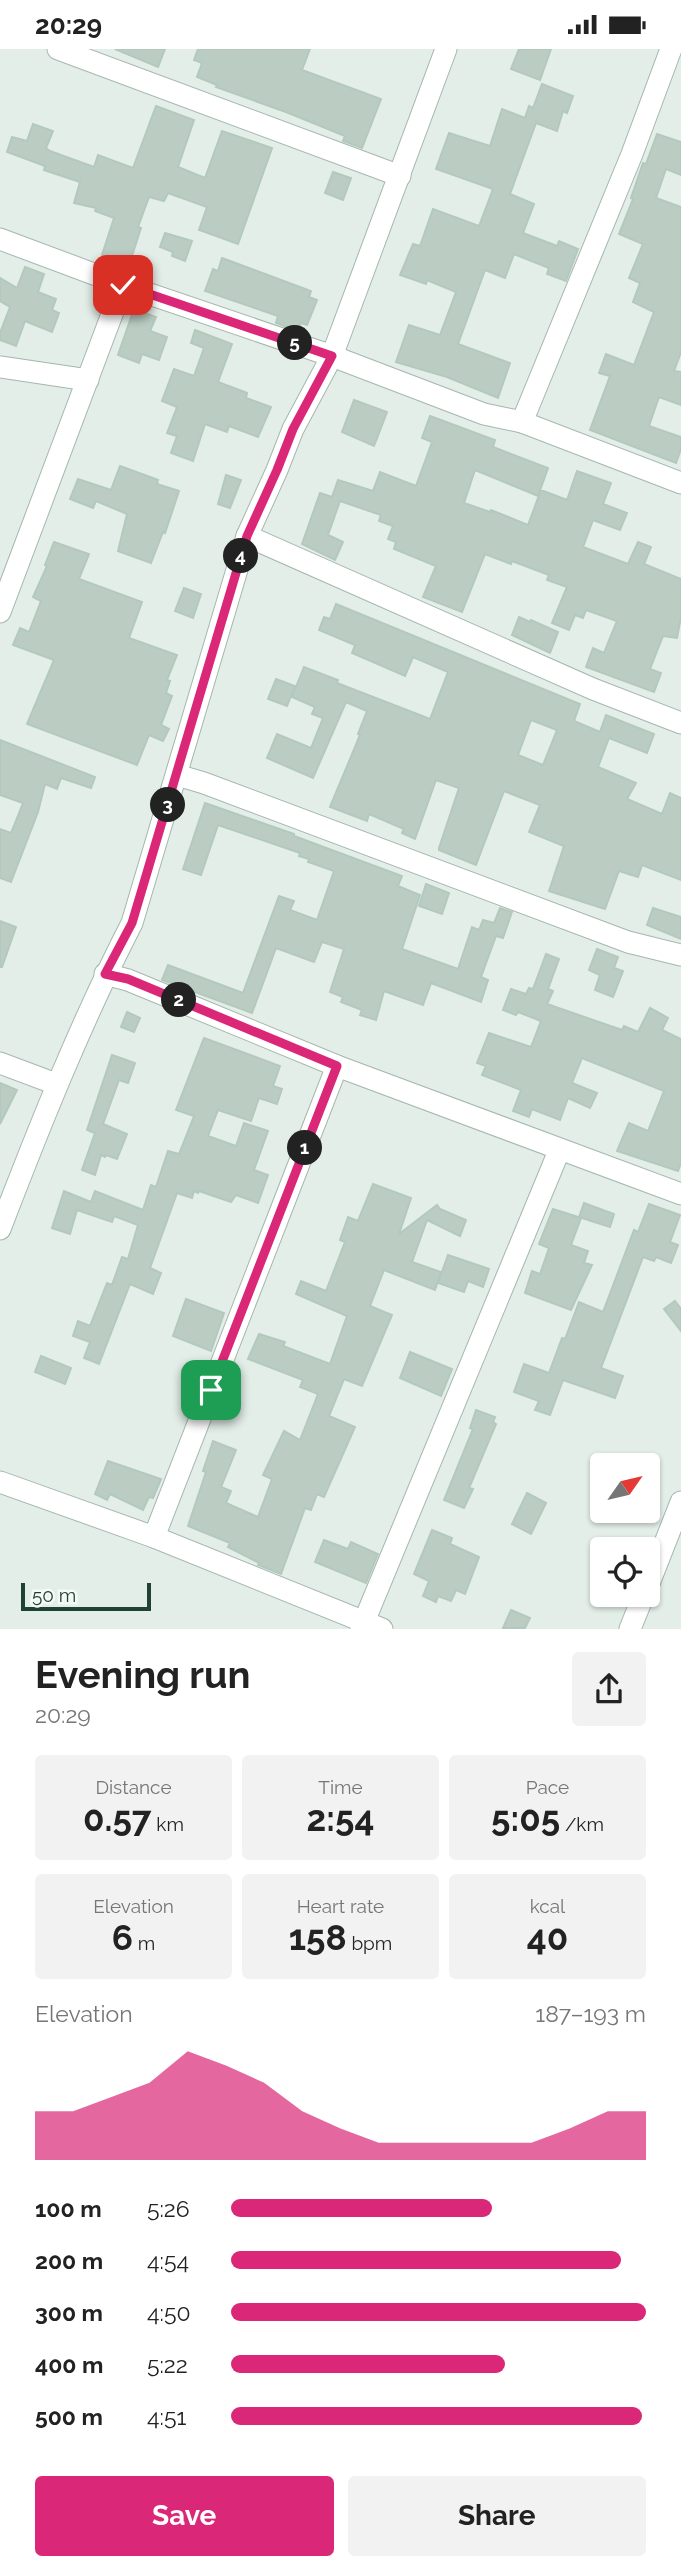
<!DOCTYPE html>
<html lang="en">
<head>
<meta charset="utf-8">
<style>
  :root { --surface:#fff; --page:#f2f2f2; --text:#222; --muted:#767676; --accent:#db2777 }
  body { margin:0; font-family:Raleway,sans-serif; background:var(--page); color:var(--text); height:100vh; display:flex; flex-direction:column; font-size:26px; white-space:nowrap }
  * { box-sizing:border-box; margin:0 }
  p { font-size:23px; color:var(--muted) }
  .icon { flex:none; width:38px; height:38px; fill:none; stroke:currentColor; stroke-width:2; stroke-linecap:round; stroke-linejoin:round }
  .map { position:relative; height:1580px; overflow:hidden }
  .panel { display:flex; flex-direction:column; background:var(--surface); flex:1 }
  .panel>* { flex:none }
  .needle { width:46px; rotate:56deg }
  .tools { position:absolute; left:590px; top:1404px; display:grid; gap:14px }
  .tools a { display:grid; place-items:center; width:70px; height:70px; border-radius:7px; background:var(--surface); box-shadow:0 2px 5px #0004; font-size:35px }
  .scale { position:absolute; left:21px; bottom:18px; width:130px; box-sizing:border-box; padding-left:7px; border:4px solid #204235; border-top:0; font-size:19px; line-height:24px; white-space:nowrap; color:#204235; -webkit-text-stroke:5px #f4faf6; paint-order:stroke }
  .pin { position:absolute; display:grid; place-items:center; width:60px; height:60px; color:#fff; margin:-30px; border-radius:14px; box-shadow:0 4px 10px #0006 }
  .km { position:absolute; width:35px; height:35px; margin:-18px; border-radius:50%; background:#222; color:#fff; font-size:19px; line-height:35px; text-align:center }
  .round { display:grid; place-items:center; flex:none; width:74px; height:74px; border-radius:7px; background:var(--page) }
  .headline { display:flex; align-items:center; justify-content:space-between; height:119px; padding:0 35px }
  h1 { font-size:38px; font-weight:700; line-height:52px }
  .stats { display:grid; grid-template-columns:repeat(3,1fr); gap:10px; height:119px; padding:7px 35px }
  .stats div { display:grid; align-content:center; border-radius:7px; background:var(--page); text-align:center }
  .stats b { font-size:35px; font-weight:700 }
  .stats small { font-size:19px; font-weight:400 }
  .stats p { font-size:19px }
  .chart { height:196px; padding:14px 35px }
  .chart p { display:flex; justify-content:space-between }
  .chart svg { width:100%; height:126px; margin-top:7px; fill:var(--accent); opacity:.7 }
  .primary-button { display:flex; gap:14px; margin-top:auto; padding:14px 35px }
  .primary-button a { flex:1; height:80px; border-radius:7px; background:var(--accent); color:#fff; font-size:28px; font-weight:700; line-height:80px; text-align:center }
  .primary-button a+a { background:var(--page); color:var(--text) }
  ul { padding:0 35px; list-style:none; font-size:23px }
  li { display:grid; grid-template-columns:112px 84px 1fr; align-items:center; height:52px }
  li i { height:18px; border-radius:9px; background:var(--accent) }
  .status { display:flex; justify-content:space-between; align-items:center; height:49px; padding:0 35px; background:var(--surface); direction:ltr }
  .status svg { height:19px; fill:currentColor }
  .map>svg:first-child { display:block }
  .building { fill:#bbcdc3; stroke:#b4c9be; stroke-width:2; fill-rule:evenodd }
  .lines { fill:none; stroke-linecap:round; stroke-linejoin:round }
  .minor-casing { stroke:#a5b7af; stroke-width:23 }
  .minor { stroke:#fff; stroke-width:21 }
  .route-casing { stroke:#fff; stroke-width:14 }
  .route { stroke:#db2777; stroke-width:9 }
</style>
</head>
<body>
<div class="status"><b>20:29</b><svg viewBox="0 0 49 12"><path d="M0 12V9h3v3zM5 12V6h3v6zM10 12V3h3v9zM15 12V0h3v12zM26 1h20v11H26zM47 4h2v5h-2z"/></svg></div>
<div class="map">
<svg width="681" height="1580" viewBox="0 0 681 1580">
  <rect width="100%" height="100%" fill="#e3eee8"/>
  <g class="building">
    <path d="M115,0H165L158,18Z"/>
    <path d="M198,0H310L302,21L381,50L362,99L343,92L345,87L286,63L216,38L217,36L197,28L202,14L194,11Z"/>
    <path d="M519,0H551L540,31L511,20Z"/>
    <path d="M542,35L573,47L567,64L563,62L557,82L536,74L510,145L534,155L523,184L557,197L559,192L578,200L566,232L547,225L549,219L514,205L505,229L485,221L458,295L510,314L498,349L447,328L396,313L409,276L440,286L456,243L427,231L426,235L400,226L413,195L420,197L433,160L479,177L493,140L436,120L449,84L490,97L502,60L525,69L529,57L533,59Z"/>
    <path d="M156,57L194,71L178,118L205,129L222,82L272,99L238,195L199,181L207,158L168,144L164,152L149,148L138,178L141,179L129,216L102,206L114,169L95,162L96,159L74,154L80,133L44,121L45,117L7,103L12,88L27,92L33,75L53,82L46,99L50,102L94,118L98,106L133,119Z"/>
    <path d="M657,85L681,93V126L666,120L656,149L681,158V303L674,322L681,323V356L659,348L649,377L681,388V400L676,414L590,381L610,327L599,324L606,305L634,316L654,263L633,253L640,234L629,229L643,195L619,185L633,150L631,149L643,114L646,115Z"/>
    <path d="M333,123L351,129L343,151L325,144Z"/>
    <path d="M165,184L192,192L185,212L172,207L173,203L160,198Z"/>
    <path d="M222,209L311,242L309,248L317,251L307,276L301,274L298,282L276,274L278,267L205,242L213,220L218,222Z"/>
    <path d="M25,218L44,225L38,243L56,250L52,261L59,264L52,283L25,272L16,297L0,291V284L10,258L0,252V229L17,239Z"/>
    <path d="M134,260L156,268L150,282L167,288L159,311L142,305L139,314L118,306Z"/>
    <path d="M195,281L232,295L218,333L247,344L246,349L271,358L258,388L229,377L227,383L205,375L193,412L171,404L177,387L167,384L177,358L162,352L174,320L194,327L204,299L191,294Z"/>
    <path d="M354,351L387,363L374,397L342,383Z"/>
    <path d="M430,367L495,391L493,398L548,419L538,447L475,421L464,454L490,463L491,461L528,476L541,441L567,451L577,422L611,434L603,455L627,464L620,481L593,471L583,498L628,515L638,493L651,498L644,515L681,530V568L677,589L663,587L650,620L661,624L654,643L586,618L593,599L604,604L617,572L586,561L583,569L575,566L569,581L552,574L567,538L547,531L549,526L512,512L511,515L485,505L462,563L423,548L436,517L394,500L396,493L388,490L393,477L379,472L381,466L340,452L328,486L343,493L335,511L302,495L320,444L332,448L338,431L373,442L380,423L416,437L432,393L422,389Z"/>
    <path d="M120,417L158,431L157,435L179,442L165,484L163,483L151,514L118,502L127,465L96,452L93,459L70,450L78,430L111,441Z"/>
    <path d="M226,426L241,431L230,459L218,455Z"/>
    <path d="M54,493L89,505L79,530L142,553L129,589L177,606L167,631L170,632L166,644L172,647L161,676L169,680L163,692L149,686L137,716L27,675L54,611L13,596L20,579L29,583L41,552L33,548L47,517L45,516Z"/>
    <path d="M184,539L201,545L193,569L175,562Z"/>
    <path d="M336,555L580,655L574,672L600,683L606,666L654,685L647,704L609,689L598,718L636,734L627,750L662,765L670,744L681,749V831L642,816L638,828L619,822L605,860L549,842L564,797L529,783L540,756L504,742L476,816L439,801V799L459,739L436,731L415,790L402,784L404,780L369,765L367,772L330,758L360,686L358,685L367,662L346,653L313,729L267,709L277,685L311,699L323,669L312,665L315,658L292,648L304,618L338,631L337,634L430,670L448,623L413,608L405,627L352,604L355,596L319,581L324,568L330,570ZM531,671L557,681L543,716L518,706Z"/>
    <path d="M519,568L530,573L531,571L558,583L550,604L512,586Z"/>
    <path d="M276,630L295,637L287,657L268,650Z"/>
    <path d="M0,691L95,728L91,739L61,729L57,740L45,735L38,763L11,833L0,829V780L11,784L23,754L0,746Z"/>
    <path d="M205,754L294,785V787L402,827L398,837L420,846L402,900L458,920L472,878L479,881L483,871L494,874L500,859L512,863L503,889L496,887L481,928L488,931L481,953L431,934L423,956L384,942L376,971L360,966L362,961L341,953L343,948L330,943L344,900L322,893L314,913L276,899L252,964L162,931L168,916L243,944L279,847L294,852L290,861L317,871L334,822L308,813L309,810L299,807L300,804L218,776L201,826L183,820Z"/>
    <path d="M426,835L449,844L442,865L419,857Z"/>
    <path d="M653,859L681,868V890L647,876Z"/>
    <path d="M0,872L16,878L2,918H0Z"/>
    <path d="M597,900L618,908L614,919L623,922L613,948L595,941L600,926L589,921Z"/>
    <path d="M546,905L559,910L548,940L553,942L547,955L622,981L624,977L638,983L650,959L668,969L662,981L681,990V1114L678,1122L617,1102L629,1074L648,1082L664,1042L582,1009L572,1034L597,1044L590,1059L568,1049L560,1071L532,1060L529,1068L513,1062L521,1041L482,1026L486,1017L477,1014L489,984L531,998L541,972L518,963L516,966L503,961L511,940L526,945L529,939L533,940Z"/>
    <path d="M127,963L140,969L134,983L121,978Z"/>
    <path d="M204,989L280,1017L273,1037L282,1040L277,1055L259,1049L251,1072L218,1061L208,1087L236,1097L244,1074L268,1082L254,1121L268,1126L258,1154L236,1146L231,1153L199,1142L198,1144L194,1142L192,1149L177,1144L150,1219L161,1224L153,1245L130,1235L99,1315L84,1309L90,1293L73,1287L78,1272L90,1277L107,1234L112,1236L122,1208L128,1210L138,1176L114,1167L112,1173L77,1161L70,1185L52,1179L64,1142L91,1153L95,1142L143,1161L151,1136L156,1138L168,1102L179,1105L194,1067L176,1061Z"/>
    <path d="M112,1006L135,1014L128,1034L119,1031L103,1075L127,1085L117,1110L106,1106L105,1108L101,1106L95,1126L82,1121L95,1084L87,1081Z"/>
    <path d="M0,1034L17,1041L0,1075Z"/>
    <path d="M373,1135L411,1149L399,1185L437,1156L440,1160L466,1171L460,1187L427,1171L412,1213L441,1223L435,1241L384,1221L370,1257L392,1266L362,1337L344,1330L329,1367L355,1378L324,1448L317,1445L311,1461L305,1459L281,1525L258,1516L259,1514L228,1498L230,1494L188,1477L206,1423L203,1422L213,1392L236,1401L221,1438L231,1442L226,1454L258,1468L272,1430L263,1426L284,1382L300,1391L318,1345L300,1338L303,1331L248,1310L259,1285L285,1293L283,1297L330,1315L347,1267L296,1245L301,1232L326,1242L345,1193L340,1191L348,1168L358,1172Z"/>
    <path d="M584,1154L614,1165L610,1178L579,1168Z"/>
    <path d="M649,1155L680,1166L670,1193L678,1196L671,1214L656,1208L654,1212L643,1208L601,1319L623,1327L615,1349L563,1331L550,1366L535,1361L539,1352L514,1343L524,1315L549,1324L562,1289L565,1290L579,1253L603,1263L634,1181L638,1183Z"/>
    <path d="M553,1160L581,1169L571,1196L588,1202L584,1214L592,1216L571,1261L525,1244L532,1222L540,1225L549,1199L539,1195Z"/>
    <path d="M448,1206L489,1220L483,1238L468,1232L464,1243L438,1234Z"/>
    <path d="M186,1250L224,1264L211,1302L173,1287Z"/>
    <path d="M675,1252L681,1260V1282L664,1260Z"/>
    <path d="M410,1303L452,1320L441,1347L400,1329Z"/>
    <path d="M41,1307L71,1319L65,1335L35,1323Z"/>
    <path d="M476,1361L495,1368L493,1373L496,1375L469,1439L473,1440L464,1459L444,1451L473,1380L470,1379Z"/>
    <path d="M108,1412L161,1430L153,1449L149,1448L143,1461L110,1445L107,1451L95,1445Z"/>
    <path d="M527,1444L546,1454L531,1485L512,1475Z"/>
    <path d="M432,1481L452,1489L450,1495L479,1508L465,1545L456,1541L451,1552L438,1547L436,1553L423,1547L429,1532L414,1525Z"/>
    <path d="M324,1491L348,1500L351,1493L378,1505L366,1534L315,1513Z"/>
    <path d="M511,1561L530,1569L525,1579H503Z"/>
  </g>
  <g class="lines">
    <defs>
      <g id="minor">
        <path d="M58,0L400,127"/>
        <path d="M0,190L123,236L332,307L484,365L522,373L681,434"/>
        <path d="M0,318L88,331"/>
        <path d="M522,373L632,105L671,0"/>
        <path d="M247,487L593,640L681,674"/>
        <path d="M0,563L123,236"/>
        <path d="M177,726L204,734L628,893L681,906"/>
        <path d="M105,925L128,931L337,1017L681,1145"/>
        <path d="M0,1014L56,1035"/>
        <path d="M0,1180C40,1076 81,973 132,874L247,487L277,421L293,380L332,307L446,0"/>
        <path d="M0,1433L154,1488L382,1580"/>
        <path d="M154,1488L337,1017"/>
        <path d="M648,1537L681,1453"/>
        <path d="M361,1580L559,1102"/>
        <path d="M630,1580L644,1545"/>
      </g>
    </defs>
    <use href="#minor" class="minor-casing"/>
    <use href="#minor" class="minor"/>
  </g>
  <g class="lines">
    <defs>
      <path id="route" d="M123,236L332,307L293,380L277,421L247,487L132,874L105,925L128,930L337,1017L211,1341"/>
    </defs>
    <use href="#route" class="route-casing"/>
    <use href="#route" class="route"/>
  </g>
</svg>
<div class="tools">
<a><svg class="needle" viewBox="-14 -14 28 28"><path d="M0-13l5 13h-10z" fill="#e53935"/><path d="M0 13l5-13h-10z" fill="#767676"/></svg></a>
<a><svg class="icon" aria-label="locate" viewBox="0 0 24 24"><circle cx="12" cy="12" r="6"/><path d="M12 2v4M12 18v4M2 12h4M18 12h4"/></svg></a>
</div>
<div class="scale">50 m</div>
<div class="pin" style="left:211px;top:1341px;background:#1e9e55"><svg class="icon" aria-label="arrive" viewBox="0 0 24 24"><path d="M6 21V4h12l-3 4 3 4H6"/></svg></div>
<div class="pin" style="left:123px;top:236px;background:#d93025"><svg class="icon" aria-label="check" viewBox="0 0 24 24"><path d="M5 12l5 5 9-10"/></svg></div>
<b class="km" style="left:305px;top:1099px">1</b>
<b class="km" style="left:179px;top:951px">2</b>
<b class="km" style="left:168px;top:756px">3</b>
<b class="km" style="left:241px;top:507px">4</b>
<b class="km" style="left:295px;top:294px">5</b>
</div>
<section class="panel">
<div class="headline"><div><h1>Evening run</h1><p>20:29</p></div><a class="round"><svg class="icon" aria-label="share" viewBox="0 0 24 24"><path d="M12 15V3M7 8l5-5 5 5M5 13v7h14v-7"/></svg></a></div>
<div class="stats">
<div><p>Distance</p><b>0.57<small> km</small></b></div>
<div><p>Time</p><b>2:54</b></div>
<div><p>Pace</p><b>5:05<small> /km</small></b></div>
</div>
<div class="stats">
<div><p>Elevation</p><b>6<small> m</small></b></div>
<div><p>Heart rate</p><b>158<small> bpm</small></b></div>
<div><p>kcal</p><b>40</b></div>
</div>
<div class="chart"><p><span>Elevation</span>187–193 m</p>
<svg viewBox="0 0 160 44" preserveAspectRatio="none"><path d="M0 44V27L10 27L20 22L30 17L40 6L50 11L60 17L70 27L80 33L90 38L100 38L110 38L120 38L130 38L140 33L150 27L160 27V44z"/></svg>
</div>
<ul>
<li><b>100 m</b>5:26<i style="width:63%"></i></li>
<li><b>200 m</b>4:54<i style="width:94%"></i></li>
<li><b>300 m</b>4:50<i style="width:100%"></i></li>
<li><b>400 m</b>5:22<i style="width:66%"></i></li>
<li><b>500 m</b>4:51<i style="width:99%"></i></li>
</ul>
<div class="primary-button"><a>Save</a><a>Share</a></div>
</section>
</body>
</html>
